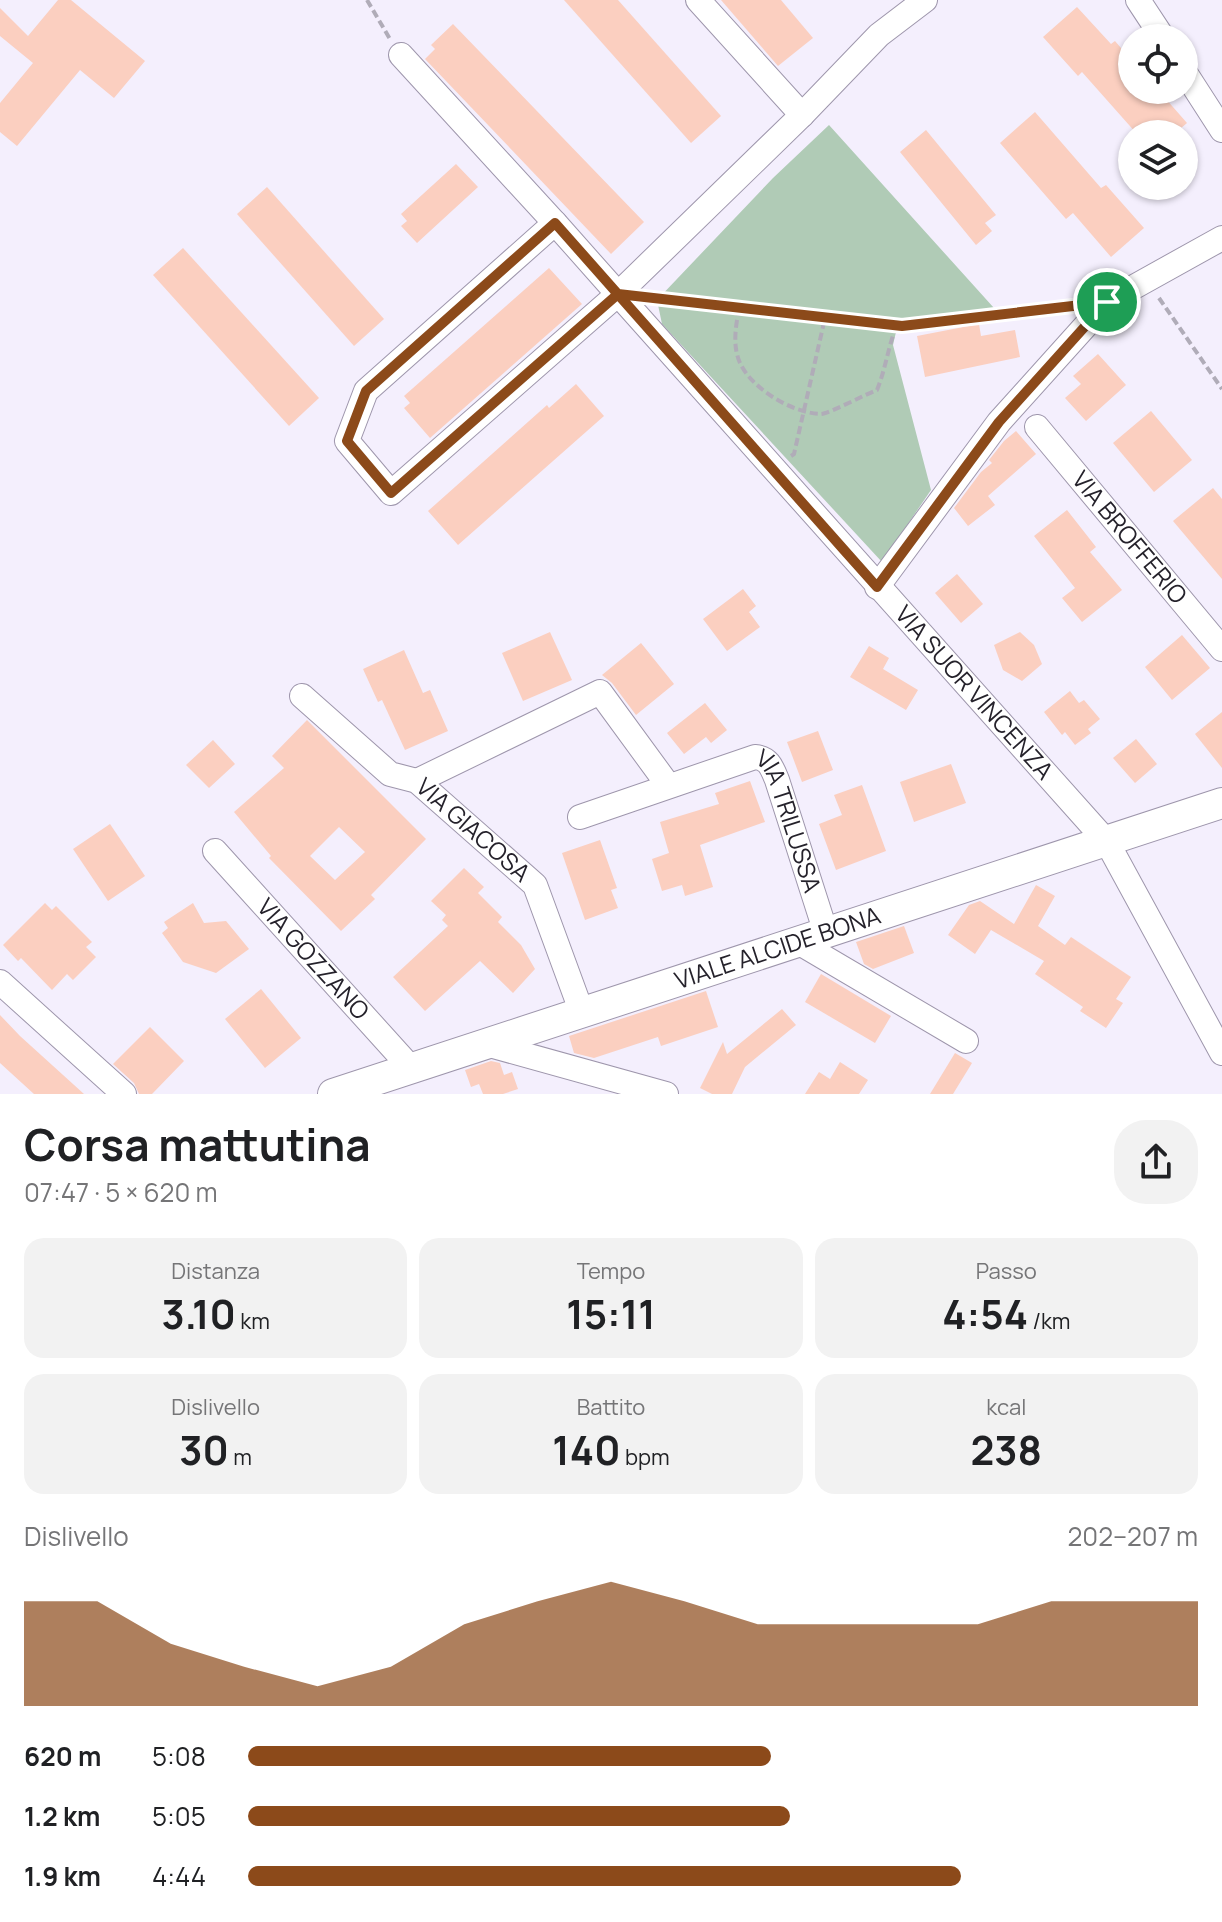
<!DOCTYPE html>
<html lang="it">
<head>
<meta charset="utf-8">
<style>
  :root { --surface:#fff; --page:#f2f2f2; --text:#202124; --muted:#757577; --accent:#8c4a1a }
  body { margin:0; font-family:Manrope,sans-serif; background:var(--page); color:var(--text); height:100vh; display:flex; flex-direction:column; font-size:30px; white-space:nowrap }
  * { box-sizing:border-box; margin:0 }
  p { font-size:26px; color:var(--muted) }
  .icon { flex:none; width:44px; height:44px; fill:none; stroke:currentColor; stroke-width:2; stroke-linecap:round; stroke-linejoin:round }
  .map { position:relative; height:1094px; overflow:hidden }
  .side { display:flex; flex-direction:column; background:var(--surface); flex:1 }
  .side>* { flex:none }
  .buttons { position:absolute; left:1118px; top:24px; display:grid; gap:16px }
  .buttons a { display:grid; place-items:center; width:80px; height:80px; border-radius:50%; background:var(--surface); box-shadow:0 2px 6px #0004; font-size:40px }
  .pin { position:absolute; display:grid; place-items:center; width:68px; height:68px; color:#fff; margin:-34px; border:4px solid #fff; border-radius:50%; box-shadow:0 2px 8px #0007 }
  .round { display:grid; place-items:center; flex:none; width:84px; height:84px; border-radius:32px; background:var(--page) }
  .summary { display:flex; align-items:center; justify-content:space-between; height:136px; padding:0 24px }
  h1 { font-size:44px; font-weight:700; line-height:60px }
  .metrics { display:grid; grid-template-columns:repeat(3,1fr); gap:12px; height:136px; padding:8px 24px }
  .metrics div { display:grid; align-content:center; border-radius:20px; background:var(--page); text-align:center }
  .metrics b { font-size:40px; font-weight:700 }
  .metrics small { font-size:22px; font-weight:400 }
  .metrics p { font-size:22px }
  .chart { height:224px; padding:16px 24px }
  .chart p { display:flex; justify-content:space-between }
  .chart svg { width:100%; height:144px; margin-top:8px; fill:var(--accent); opacity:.7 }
  ul { padding:0 24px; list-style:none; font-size:26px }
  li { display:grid; grid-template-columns:128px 96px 1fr; align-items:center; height:60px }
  li i { height:20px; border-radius:10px; background:var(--accent) }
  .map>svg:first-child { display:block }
  .green { fill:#b0cbb6 }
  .building { fill:#fbcfc0; fill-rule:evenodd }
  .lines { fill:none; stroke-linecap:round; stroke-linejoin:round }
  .minor-casing { stroke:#9e96ac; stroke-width:26 }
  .tertiary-casing { stroke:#9e96ac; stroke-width:32 }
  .path { stroke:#b0acb8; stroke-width:4; stroke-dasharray:8 4; stroke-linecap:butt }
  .minor { stroke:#fff; stroke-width:24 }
  .tertiary { stroke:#fff; stroke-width:30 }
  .route-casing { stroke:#fff; stroke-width:16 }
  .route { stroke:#8c4a1a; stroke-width:10 }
  .labels { text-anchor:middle; stroke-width:8; stroke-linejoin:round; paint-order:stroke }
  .street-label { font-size:24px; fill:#25222b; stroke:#fff }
</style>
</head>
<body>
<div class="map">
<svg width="1222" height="1094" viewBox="0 0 1222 1094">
  <rect width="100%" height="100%" fill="#f4effd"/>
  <path class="green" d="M829,125L1003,318L896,332L893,345L931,490L882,562L662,324L657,300L773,178Z"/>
  <g class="building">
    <path d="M58,0H71L145,61L114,98L80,70L17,146L0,132V103L33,63L0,36V8L28,36Z"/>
    <path d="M564,0H618L721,116L691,143Z"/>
    <path d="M721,0H781L813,38L778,66Z"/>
    <path d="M1077,7L1111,44L1115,41L1132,61V90H1158L1187,123L1174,134H1137L1082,72L1078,76L1043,37Z"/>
    <path d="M453,24L644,222L611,254L425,59L435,49L431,45Z"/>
    <path d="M1035,112L1101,188L1106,185L1144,228L1111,257L1073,213L1066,219L1000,143Z"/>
    <path d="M926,130L996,215L985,223L992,231L976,245L900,152Z"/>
    <path d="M456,164L478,187L417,243L401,226L407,221L401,214Z"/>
    <path d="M267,187L384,319L354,346L237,214Z"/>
    <path d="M183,248L319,398L289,426L153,275Z"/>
    <path d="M549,268L582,304L430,438L404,408L410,403L404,396Z"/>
    <path d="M979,324L981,336L1015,330L1020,357L925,377L917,336Z"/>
    <path d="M1098,354L1126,385L1086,421L1065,398L1081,384L1073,376Z"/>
    <path d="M576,384L604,416L458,545L428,511L547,405L549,408Z"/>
    <path d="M1151,411L1192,460L1154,492L1113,443Z"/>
    <path d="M1016,431L1036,454L988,496L995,505L968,526L954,508L981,472L992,463L989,460L1004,441Z"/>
    <path d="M1213,488L1222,499V579L1173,521Z"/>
    <path d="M1067,510L1096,547L1090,552L1122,590L1082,622L1062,598L1075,588L1034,536Z"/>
    <path d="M957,574L983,604L961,623L935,593Z"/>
    <path d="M743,589L756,606L749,612L760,627L727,651L703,619Z"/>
    <path d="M550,632L572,680L523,701L502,653Z"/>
    <path d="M1020,632L1034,645L1042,664L1022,681L1003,670L994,645Z"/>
    <path d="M1182,635L1210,668L1172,700L1145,667Z"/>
    <path d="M641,643L674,684L636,715L612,683L602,675Z"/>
    <path d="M869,646L889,658L883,669L918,690L906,710L850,677Z"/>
    <path d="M404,650L423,693L430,690L448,731L405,750L382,700L378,702L363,669Z"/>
    <path d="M1070,691L1079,703L1084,700L1100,719L1088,729L1091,733L1075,745L1065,732L1062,735L1044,712Z"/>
    <path d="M705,703L727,730L711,743L706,737L684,754L667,733Z"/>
    <path d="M1222,712V768L1195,734Z"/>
    <path d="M307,720L426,839L371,895L375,899L341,931L269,858L271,856L234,812L284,768L272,756ZM339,827L365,852L335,880L310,856Z"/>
    <path d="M818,731L833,770L802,782L787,742Z"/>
    <path d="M1136,739L1157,764L1135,783L1113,758Z"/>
    <path d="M213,740L235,764L209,788L186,765Z"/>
    <path d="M951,764L966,803L914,822L900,782Z"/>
    <path d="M750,781L765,822L700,845L713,887L685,896L682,885L662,891L652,859L669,853L660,822L719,804L715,793Z"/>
    <path d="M862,785L886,851L836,870L819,824L842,815L834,795Z"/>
    <path d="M110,824L145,876L108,901L73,849Z"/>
    <path d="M600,840L617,888L611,890L618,908L585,920L562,853Z"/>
    <path d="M464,868L484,887L478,893L502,917L498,922L521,945L535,969L513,993L480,961L425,1011L393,977L448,926L442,920L446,915L431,901Z"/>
    <path d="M1036,885L1055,896L1038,926L1065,945L1071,937L1131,977L1116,999L1123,1003L1106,1028L1080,1011L1083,1007L1035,974L1044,961L991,930L975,954L948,935L969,905L980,901L1014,924Z"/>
    <path d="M45,903L52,910L56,906L92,942L86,947L96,957L73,980L67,974L52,990L21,958L18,961L3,945Z"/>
    <path d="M193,903L204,923L226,921L249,949L216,973L183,962L162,933L168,928L164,922Z"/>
    <path d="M904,926L914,953L873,969L864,964L856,942Z"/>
    <path d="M821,974L891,1016L875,1043L805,1002Z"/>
    <path d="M261,989L301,1038L265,1068L225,1019Z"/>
    <path d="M706,991L718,1027L661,1046L658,1037L594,1058L574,1053L569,1036Z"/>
    <path d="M782,1009L796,1025L745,1067L732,1094H712L700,1088L723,1042L727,1054Z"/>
    <path d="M0,1015L20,1036L84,1094H34L0,1063Z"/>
    <path d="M150,1027L184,1061L152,1094H139L134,1083L113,1064Z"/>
    <path d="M955,1053L972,1063L953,1094H930Z"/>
    <path d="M491,1061L500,1063L504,1075L512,1072L518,1089L503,1094H483L479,1084L471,1087L465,1070Z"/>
    <path d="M840,1062L868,1080L859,1094H805L819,1072L830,1079Z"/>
  </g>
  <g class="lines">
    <defs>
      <g id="minor">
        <path d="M698,0L802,115"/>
        <path id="s1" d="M925,0L879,35L802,115L618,294L1107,842L1222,1053"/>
        <path d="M1138,0L1163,38"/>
        <path d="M401,55L555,223"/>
        <path d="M1184,71L1222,130"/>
        <path d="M555,223L618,294L391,493L347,441L366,391Z"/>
        <path id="s2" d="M1037,427L1222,649"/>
        <path d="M877,587L999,422L1107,302L1222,238"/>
        <path id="s3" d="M302,696L390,774L417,781L535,885L582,1013"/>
        <path d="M417,781L600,692L668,785"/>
        <path id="s4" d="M580,817L755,757C769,758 772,768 777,780L826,933"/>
        <path id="s5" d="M215,851L411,1068"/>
        <path d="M798,942L966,1041"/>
        <path d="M0,982L124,1094"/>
        <path d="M486,1044L666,1094"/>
      </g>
      <g id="tertiary">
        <path id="s6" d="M333,1094L1222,803"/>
      </g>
    </defs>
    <use href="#minor" class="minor-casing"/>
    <use href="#tertiary" class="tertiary-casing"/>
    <g class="path">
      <path d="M367,0L390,39"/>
      <path d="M1159,298L1222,389"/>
      <path d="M652,299L902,326L1073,305"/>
      <path d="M739,308C736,326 732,345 740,363C752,389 792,413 821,414C828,414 866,394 877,390C886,368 888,346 897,325"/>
      <path d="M791,456L794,454L825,318"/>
    </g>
    <use href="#minor" class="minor"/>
    <use href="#tertiary" class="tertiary"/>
  </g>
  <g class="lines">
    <defs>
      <path id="route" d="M1107,302L902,326L618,294L391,493L347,441L366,391L555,223C662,344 769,466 877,587L999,422L1107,302"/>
    </defs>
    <use href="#route" class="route-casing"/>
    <use href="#route" class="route"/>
  </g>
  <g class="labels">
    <g class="street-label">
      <text dy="8" stroke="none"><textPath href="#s2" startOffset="144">VIA BROFFERIO</textPath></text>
      <text dy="8" stroke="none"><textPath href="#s1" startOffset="960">VIA SUOR VINCENZA</textPath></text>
      <text dy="8" stroke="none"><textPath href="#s4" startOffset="262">VIA TRILUSSA</textPath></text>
      <text dy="8" stroke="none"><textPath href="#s3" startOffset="220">VIA GIACOSA</textPath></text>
      <text dy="8" stroke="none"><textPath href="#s6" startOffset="468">VIALE ALCIDE BONA</textPath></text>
      <text dy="8" stroke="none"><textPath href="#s5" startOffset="146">VIA GOZZANO</textPath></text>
    </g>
  </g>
</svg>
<div class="buttons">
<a><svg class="icon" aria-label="locate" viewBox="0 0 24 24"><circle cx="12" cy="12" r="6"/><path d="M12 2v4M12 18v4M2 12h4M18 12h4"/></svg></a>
<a><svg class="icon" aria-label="layers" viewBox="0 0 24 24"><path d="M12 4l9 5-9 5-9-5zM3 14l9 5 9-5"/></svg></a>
</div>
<div class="pin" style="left:1107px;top:302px;background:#1e9e55"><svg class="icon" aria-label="arrive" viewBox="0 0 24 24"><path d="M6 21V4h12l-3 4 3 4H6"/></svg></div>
</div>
<section class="side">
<div class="summary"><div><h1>Corsa mattutina</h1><p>07:47 · 5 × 620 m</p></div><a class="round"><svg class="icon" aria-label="share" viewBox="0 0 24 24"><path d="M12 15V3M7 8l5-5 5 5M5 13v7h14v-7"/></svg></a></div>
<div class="metrics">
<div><p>Distanza</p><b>3.10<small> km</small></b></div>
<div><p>Tempo</p><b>15:11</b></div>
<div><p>Passo</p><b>4:54<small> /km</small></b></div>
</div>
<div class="metrics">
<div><p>Dislivello</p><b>30<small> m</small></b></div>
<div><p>Battito</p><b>140<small> bpm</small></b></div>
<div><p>kcal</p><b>238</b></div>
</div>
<div class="chart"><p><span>Dislivello</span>202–207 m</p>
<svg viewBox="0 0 160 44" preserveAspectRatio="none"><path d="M0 44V12L10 12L20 25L30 32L40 38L50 32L60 19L70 12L80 6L90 12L100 19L110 19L120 19L130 19L140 12L150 12L160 12V44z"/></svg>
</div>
<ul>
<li><b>620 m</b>5:08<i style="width:55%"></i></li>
<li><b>1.2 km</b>5:05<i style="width:57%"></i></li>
<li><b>1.9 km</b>4:44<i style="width:75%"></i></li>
</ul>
</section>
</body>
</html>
